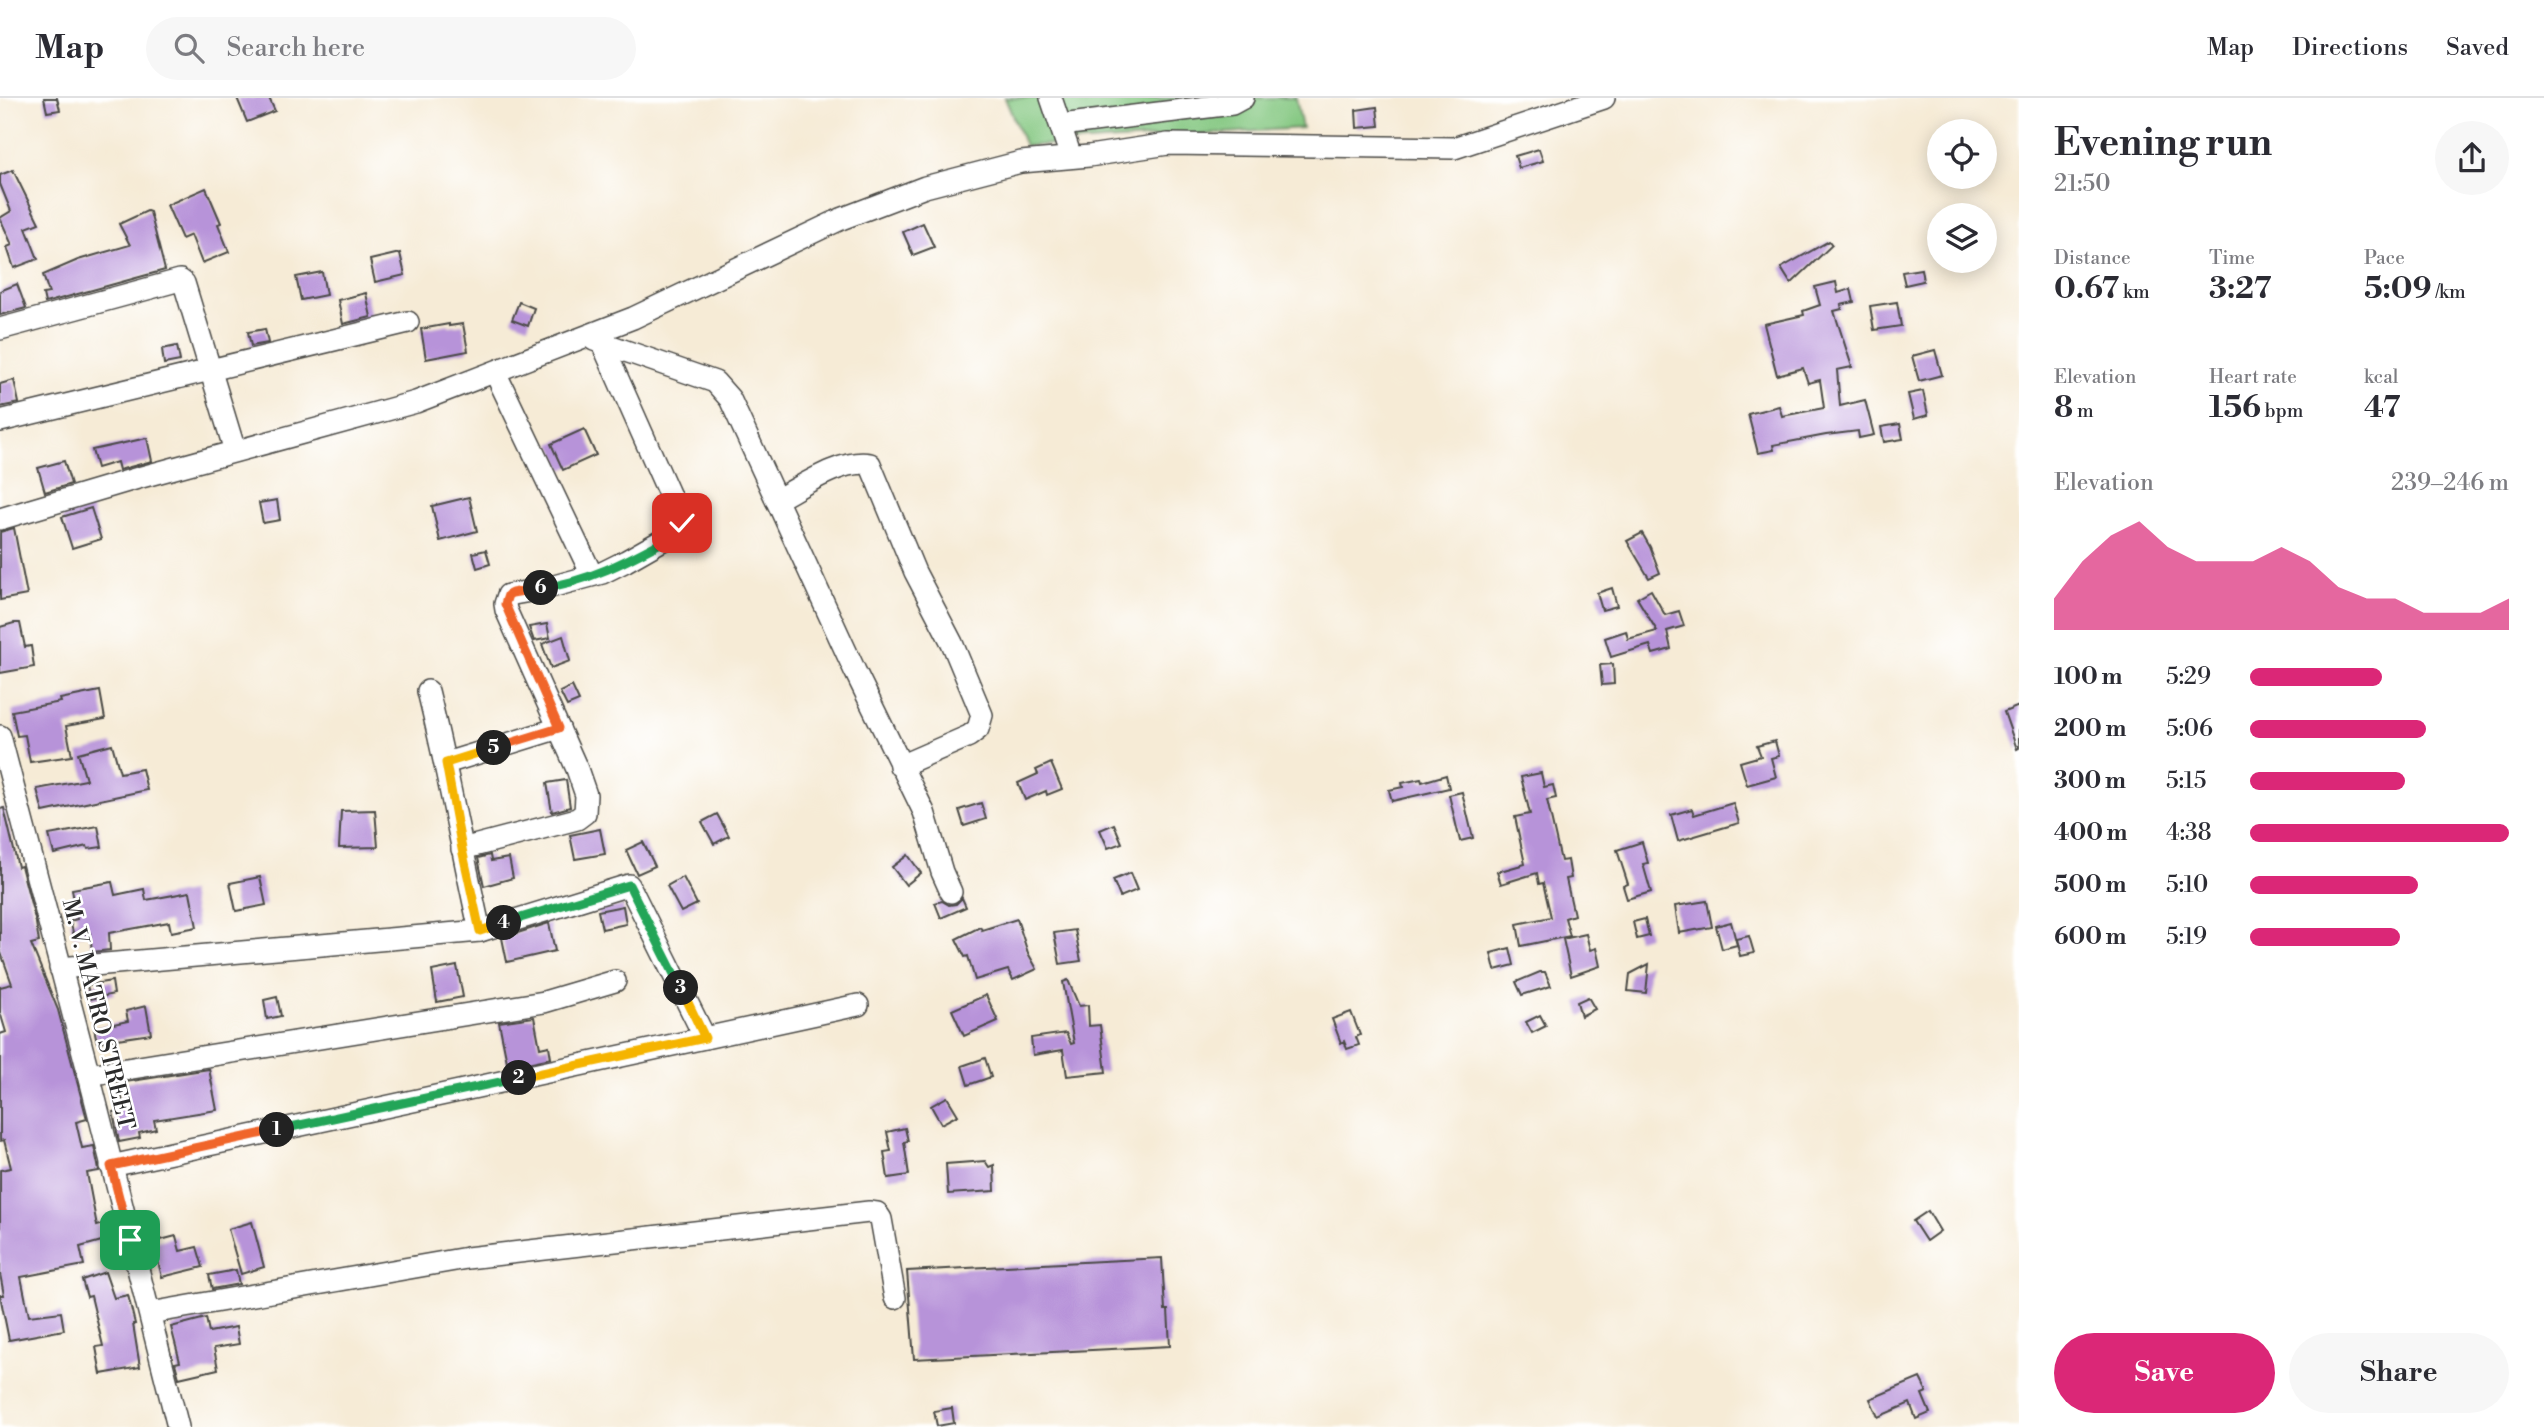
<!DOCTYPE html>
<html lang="en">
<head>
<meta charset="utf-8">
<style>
  :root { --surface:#fff; --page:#f7f7f7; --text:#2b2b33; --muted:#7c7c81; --line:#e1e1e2; --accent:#db2777 }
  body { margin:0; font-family:"Libre Bodoni",serif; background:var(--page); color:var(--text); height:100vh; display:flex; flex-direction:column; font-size:26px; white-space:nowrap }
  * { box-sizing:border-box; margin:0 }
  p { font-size:23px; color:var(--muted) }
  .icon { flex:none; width:38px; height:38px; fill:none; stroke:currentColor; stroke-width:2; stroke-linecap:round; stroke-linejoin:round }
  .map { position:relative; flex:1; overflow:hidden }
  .drawer { display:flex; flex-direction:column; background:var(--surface); width:525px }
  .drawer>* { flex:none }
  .tools { position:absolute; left:1927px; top:21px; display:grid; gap:14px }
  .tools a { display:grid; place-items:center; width:70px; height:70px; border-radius:50%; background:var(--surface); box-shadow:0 4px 18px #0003; font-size:35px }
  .pin { position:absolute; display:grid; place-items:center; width:60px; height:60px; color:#fff; margin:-30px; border-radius:14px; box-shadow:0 4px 10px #0006 }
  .km { position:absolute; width:35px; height:35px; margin:-18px; border-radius:50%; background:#222; color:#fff; font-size:19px; line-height:35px; text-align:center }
  .round { display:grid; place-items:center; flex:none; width:74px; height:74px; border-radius:37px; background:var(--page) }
  .overview { display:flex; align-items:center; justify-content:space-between; height:119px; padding:0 35px }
  h1 { font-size:38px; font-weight:700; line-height:52px }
  .figures { display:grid; grid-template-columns:repeat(3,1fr); gap:10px; height:119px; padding:7px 35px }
  .figures div { display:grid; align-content:center }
  .figures b { font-size:30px; font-weight:700 }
  .figures small { font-size:19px; font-weight:400 }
  .figures p { font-size:19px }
  .chart { height:196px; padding:14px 35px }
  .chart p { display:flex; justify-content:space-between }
  .chart svg { width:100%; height:126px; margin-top:7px; fill:var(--accent); opacity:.7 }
  .cta { display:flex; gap:14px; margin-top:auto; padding:14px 35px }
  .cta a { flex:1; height:80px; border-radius:42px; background:var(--accent); color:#fff; font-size:28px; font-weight:700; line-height:80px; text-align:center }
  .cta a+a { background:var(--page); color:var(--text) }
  ul { padding:0 35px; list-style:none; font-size:23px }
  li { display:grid; grid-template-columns:112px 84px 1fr; align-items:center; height:52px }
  li i { height:18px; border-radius:9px; background:var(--accent) }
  header { display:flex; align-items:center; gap:42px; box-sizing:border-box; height:98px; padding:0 35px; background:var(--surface); border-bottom:2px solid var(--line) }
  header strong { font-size:33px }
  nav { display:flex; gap:38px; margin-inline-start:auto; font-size:24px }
  .search { width:490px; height:63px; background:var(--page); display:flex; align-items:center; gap:18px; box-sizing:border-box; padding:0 24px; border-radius:38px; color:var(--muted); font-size:26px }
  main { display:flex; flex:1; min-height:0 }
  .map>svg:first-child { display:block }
  .green { fill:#85c882; stroke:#587a56; stroke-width:2 }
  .building { fill:#b793d9 }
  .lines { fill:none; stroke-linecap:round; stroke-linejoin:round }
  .minor-casing { stroke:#494845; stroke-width:24 }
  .minor { stroke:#fff; stroke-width:21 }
  .split-1-casing { stroke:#fff; stroke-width:14 }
  .split-2-casing { stroke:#fff; stroke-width:14 }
  .split-3-casing { stroke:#fff; stroke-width:14 }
  .split-4-casing { stroke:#fff; stroke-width:14 }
  .split-5-casing { stroke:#fff; stroke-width:14 }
  .split-6-casing { stroke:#fff; stroke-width:14 }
  .split-7-casing { stroke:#fff; stroke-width:14 }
  .split-1 { stroke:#f0652b; stroke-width:9 }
  .split-2 { stroke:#22a559; stroke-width:9 }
  .split-3 { stroke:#f5b400; stroke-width:9 }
  .split-4 { stroke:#22a559; stroke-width:9 }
  .split-5 { stroke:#f5b400; stroke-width:9 }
  .split-6 { stroke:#f0652b; stroke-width:9 }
  .split-7 { stroke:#22a559; stroke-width:9 }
  .labels { text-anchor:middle; stroke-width:5; stroke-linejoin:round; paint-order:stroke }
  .street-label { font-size:23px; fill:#2b2b2b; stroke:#fff }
</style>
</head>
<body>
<header>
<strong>Map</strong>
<div class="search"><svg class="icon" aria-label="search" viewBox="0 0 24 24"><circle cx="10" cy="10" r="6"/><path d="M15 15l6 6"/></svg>Search here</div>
<nav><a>Map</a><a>Directions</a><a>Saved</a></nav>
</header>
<main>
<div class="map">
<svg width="2019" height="1329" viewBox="0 0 2019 1329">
  <rect width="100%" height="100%" fill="#fff"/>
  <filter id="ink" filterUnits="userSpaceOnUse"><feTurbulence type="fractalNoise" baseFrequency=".0143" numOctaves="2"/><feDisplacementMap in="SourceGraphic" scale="14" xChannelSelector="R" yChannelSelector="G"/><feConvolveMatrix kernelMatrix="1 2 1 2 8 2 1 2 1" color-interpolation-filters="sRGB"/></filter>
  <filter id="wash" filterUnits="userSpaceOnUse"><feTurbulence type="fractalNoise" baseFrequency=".00686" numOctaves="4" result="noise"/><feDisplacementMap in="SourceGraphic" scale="28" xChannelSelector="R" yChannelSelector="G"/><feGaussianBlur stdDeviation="1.57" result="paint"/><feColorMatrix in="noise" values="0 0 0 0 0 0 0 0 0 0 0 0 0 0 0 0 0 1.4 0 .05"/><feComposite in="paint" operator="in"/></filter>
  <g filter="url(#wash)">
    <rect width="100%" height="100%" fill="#f6ebd6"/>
    <path class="green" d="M1005,0H1296L1302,30L1025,48Z"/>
    <g id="blocks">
      <g class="building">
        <path d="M44,0H57L60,12L47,14Z"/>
        <path d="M237,0H269L275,13L247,24Z"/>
        <path d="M1377,9L1379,28L1357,30L1356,12Z"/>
        <path d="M1539,51L1543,63L1519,70L1515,58Z"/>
        <path d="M13,72L39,125L26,130L38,161L14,170L7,149L12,147L0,120L11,113L0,86V77Z"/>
        <path d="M206,90L221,125L218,126L229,154L202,165L191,137L182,141L167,107Z"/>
        <path d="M147,113L150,114L165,172L45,205L43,196L49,195L43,177L78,162L130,147L119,126Z"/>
        <path d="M923,125L934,149L913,157L903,134Z"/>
        <path d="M1829,143L1832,147L1791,186L1781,170Z"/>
        <path d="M400,155L405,177L375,184L370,162Z"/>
        <path d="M1921,171L1923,183L1905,187L1902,174Z"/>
        <path d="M322,174L326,197L301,202L296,179Z"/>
        <path d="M1836,184L1838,195L1851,191L1854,204L1841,207L1842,211L1834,213L1852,269L1837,272L1840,308L1865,302L1874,337L1859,340L1858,333L1826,337L1773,347L1774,352L1758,355L1748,316L1779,308L1782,318L1824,310L1820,282L1808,285L1803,270L1777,277L1764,226L1804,217L1803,213L1820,207L1815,189Z"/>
        <path d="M17,186L26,210L0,217V193Z"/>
        <path d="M366,195L371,219L343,226L338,202Z"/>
        <path d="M519,204L534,210L528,228L512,222Z"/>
        <path d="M1897,204L1901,228L1874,232L1870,208Z"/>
        <path d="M449,226V228L463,226L468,253L426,261L421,231Z"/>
        <path d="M265,231L268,245L251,248L248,234Z"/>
        <path d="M177,248L180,263L164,266L162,251Z"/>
        <path d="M1935,252L1942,277L1919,283L1912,258Z"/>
        <path d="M14,282L19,305L0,309V286Z"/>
        <path d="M1923,293L1928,317L1914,321L1908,296Z"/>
        <path d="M1900,326L1903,341L1884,344L1881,329Z"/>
        <path d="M584,331L596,357L563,372L551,346Z"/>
        <path d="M147,340L152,363L119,372L117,364L97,370L92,352Z"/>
        <path d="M64,363L71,386L45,394L38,370Z"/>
        <path d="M469,399L477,433L440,443L432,408Z"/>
        <path d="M277,402L280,422L263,425L259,405Z"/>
        <path d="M91,410L101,441L72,450L62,419Z"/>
        <path d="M14,430L27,497L0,502V434Z"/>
        <path d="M1642,435L1650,449L1660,475L1649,480L1627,443Z"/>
        <path d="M486,452L490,466L477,470L473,455Z"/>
        <path d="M1612,490L1617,508L1602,512L1597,495Z"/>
        <path d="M1651,492L1665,517L1679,513L1684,528L1667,533L1671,551L1653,556L1650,547L1611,559L1605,540L1626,533L1628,541L1657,533L1637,500Z"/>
        <path d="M14,525H20L25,549L31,548L34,569L0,575V529Z"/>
        <path d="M547,526L550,540L534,543L529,529Z"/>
        <path d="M563,538L570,563L551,570L542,546Z"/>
        <path d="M1613,566L1614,586L1602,587L1600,567Z"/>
        <path d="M572,588L579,603L567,608L560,594Z"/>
        <path d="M100,593L105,621L66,628L72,658L30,664L25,637L17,638L12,613L61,604L60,601Z"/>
        <path d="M2019,608V650L2017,651L2004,614Z"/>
        <path d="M1775,643L1779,658L1771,660L1776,679L1747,687L1740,664L1761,658L1757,648Z"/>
        <path d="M112,646L120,675L142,671L147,692L43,714L37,691L86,682L78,655Z"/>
        <path d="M1051,665L1062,691L1047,697L1046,693L1025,702L1018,685L1038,676L1036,672Z"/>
        <path d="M1541,675L1544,689L1553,687L1556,700L1547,702L1561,763L1568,762L1571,780L1566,781L1574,817L1565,820L1570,838L1521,848L1517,826L1551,819L1543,785L1539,786L1537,775L1501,786L1497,774L1525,766L1515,719L1530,716L1521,679Z"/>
        <path d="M1446,677L1449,690L1392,703L1389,692L1403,689L1402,685L1421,681L1422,684Z"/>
        <path d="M566,682L570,709L552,714L547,685Z"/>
        <path d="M1462,694L1473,740L1460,743L1449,697Z"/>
        <path d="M981,705L986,721L964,728L959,712Z"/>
        <path d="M1733,705L1739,725L1678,743L1671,717L1692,711L1694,717Z"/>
        <path d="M4,710L18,769L21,768L36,825L39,844L31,846L58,912L87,1021L76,1024L82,1050L94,1048L98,1067L99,1073L87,1075L97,1128L112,1124L116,1139L80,1149L84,1167L21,1179L29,1218L61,1214L64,1232L9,1242L0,1197H4L0,1176V1072L11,1070L4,1042L0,1043V936L6,934L0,914V889L12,886L0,852V711Z"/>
        <path d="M375,712L378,749L339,750L341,713Z"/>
        <path d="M717,716L729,738L714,746L702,724Z"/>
        <path d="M1114,726L1122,745L1108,750L1100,732Z"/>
        <path d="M98,728L102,749L88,751L87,748L54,756L49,737Z"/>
        <path d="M600,731L605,756L575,761L570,737Z"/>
        <path d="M643,744L655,768L637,776L626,752Z"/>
        <path d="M1642,744L1648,765L1643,766L1651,794L1627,801L1623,788L1628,786L1617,752Z"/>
        <path d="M490,757L491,763L509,760L513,780L484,788L478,760Z"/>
        <path d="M908,757L921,775L906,787L892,769Z"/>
        <path d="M1130,775L1137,792L1120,799L1113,782Z"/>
        <path d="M260,779L266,807L236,813L230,785Z"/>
        <path d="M683,779L697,806L681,814L667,788Z"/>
        <path d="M112,784L115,797L144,791L146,802L190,794L197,829L171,834L169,824L109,835L110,852L92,854L90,835L74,838L70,823L77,821L72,791Z"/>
        <path d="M962,800L966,809L941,820L935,805L942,803L949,807L956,806Z"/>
        <path d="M1707,803L1712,829L1679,835L1675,808Z"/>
        <path d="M623,808L626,826L602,831L598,813Z"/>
        <path d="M1017,821L1028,855L1037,871L1013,882L1008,872L975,882L968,858L965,859L956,841L980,829L982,832Z"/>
        <path d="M1645,821L1649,838L1637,841L1633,824Z"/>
        <path d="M1731,824L1737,847L1722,851L1716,828Z"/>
        <path d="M549,825L555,853L507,864L502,840Z"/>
        <path d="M1075,832L1081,863L1060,866L1054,835Z"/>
        <path d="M1586,836L1590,852L1596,850L1600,868L1571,878L1563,841Z"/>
        <path d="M1749,838L1754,855L1740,858L1736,841Z"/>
        <path d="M1510,850L1514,867L1495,872L1491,855Z"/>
        <path d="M1649,866L1646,895L1628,893L1630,876Z"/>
        <path d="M457,868L463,899L437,904L432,873Z"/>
        <path d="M1540,874H1545L1551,888L1522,897L1516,884Z"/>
        <path d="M1068,882L1079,908L1088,907L1089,928L1100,927L1106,974L1067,978L1063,952L1033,957L1031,940L1066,935L1071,946L1074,945L1063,884Z"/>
        <path d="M112,883L114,896L90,901L87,887Z"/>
        <path d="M986,897L998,923L964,938L952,912Z"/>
        <path d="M277,899L281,918L267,921L264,902Z"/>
        <path d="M1588,899L1595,911L1581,918L1577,904Z"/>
        <path d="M146,908L151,936L97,944L94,930L128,923L126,913Z"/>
        <path d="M1351,914L1360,937L1356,939L1359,947L1347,951L1344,943L1341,945L1332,921Z"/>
        <path d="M1540,917L1546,928L1532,935L1526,924Z"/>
        <path d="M534,919L540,950L549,948L551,960L508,969L499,924Z"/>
        <path d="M985,960L991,979L968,987L962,968Z"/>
        <path d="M209,971L217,1012L154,1022L156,1031L139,1035L140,1040L119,1044L113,1014L124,1011L119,985Z"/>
        <path d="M947,999L958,1017L941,1026L931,1008Z"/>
        <path d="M905,1030L908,1043L904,1044L909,1077L888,1080L884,1054L891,1053L887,1034Z"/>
        <path d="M985,1063L989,1069L994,1067L995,1093L948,1096L946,1066Z"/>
        <path d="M1928,1113L1940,1133L1926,1143L1913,1123Z"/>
        <path d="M252,1124L264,1169L241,1176L228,1131Z"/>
        <path d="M176,1138L180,1153L197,1149L203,1169L162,1179L153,1144Z"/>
        <path d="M1162,1160L1165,1212H1168L1170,1248L914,1261L907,1173Z"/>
        <path d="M236,1172L239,1186L212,1191L209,1177Z"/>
        <path d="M105,1174L114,1200L128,1197L135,1226H133L140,1269L101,1276L96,1249L103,1248L91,1198L87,1199L82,1182Z"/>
        <path d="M206,1220L209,1234L236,1229L239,1246L214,1250L218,1271L179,1280L175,1265L180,1264L171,1229Z"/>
        <path d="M1920,1280L1927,1294L1922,1296L1930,1315L1916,1321L1910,1305L1878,1319L1870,1301Z"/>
        <path d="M952,1310L954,1325L937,1328L934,1313Z"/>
      </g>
    </g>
  </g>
  <g filter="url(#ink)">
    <use href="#blocks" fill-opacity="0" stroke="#494845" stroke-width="2"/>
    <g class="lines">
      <defs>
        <g id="minor">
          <path d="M1051,0L1071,59"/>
          <path d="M1061,27L1232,6L1243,0"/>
          <path d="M0,231L180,182L184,185L235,353"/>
          <path d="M594,242L715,284L730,301L855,573L924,714L942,774L951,794"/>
          <path d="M495,274L592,477"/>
          <path d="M0,323L408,224"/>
          <path d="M776,402C801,389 842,360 870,366L915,474L952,545L982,617L978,631L969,638L900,668"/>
          <path d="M0,421L138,380L416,304L633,220L841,121L925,89L1021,64L1089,58L1168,46L1454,50L1604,0"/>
          <path d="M428,593C448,673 462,753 480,833"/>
          <path d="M0,638L89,977L178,1329"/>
          <path d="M446,665L559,630"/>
          <path d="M462,751L577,721L585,715L586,697L577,671L506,512L505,506L508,497L547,490L602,475L626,463L682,431V425L602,245"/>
          <path d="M60,870L480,833L629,787L705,940"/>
          <path d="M89,977L544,904L615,883"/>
          <path d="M111,1068L858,907"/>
          <path d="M150,1215L467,1160L869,1114L877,1115L881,1121L895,1200"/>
        </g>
      </defs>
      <use href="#minor" class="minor-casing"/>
      <use href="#minor" class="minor"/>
    </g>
  </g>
  <g class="lines" filter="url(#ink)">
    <defs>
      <path id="split-1" d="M130,1142L111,1068L277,1032"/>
      <path id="split-2" d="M277,1032L519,980"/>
      <path id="split-3" d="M519,980L705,940L681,890"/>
      <path id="split-4" d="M504,825L629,787L681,890"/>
      <path id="split-5" d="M494,650L446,665L462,751L480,833L504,825"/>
      <path id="split-6" d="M494,650L559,630L505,506L508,497L512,495L541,490"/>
      <path id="split-7" d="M541,490C592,484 636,458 679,435L682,431V425"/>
    </defs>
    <use href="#split-1" class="split-1-casing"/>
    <use href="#split-2" class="split-2-casing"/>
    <use href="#split-3" class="split-3-casing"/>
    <use href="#split-4" class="split-4-casing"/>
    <use href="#split-5" class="split-5-casing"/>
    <use href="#split-6" class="split-6-casing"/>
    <use href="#split-7" class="split-7-casing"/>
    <use href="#split-1" class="split-1"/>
    <use href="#split-2" class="split-2"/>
    <use href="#split-3" class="split-3"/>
    <use href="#split-4" class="split-4"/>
    <use href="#split-5" class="split-5"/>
    <use href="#split-6" class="split-6"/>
    <use href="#split-7" class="split-7"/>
  </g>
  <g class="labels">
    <g class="street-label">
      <text transform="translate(99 916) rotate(76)" y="8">M. V. MATRO STREET</text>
    </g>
  </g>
</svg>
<div class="tools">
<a><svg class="icon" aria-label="locate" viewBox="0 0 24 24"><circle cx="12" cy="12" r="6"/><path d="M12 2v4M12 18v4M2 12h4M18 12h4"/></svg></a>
<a><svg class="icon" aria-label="layers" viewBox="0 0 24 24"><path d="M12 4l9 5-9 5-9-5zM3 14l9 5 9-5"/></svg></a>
</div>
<div class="pin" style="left:130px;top:1142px;background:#1e9e55"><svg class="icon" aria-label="arrive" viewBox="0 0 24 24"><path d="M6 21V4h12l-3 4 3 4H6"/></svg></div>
<div class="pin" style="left:682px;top:425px;background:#d93025"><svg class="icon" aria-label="check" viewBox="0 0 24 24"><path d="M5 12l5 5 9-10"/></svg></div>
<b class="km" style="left:277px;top:1032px">1</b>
<b class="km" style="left:519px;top:980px">2</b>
<b class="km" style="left:681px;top:890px">3</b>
<b class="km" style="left:504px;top:825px">4</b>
<b class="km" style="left:494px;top:650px">5</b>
<b class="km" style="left:541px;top:490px">6</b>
</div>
<section class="drawer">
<div class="overview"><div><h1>Evening run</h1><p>21:50</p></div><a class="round"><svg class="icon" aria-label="share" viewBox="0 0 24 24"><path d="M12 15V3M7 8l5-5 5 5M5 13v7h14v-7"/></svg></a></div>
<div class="figures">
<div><p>Distance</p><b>0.67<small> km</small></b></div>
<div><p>Time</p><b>3:27</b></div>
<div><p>Pace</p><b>5:09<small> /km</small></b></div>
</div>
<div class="figures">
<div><p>Elevation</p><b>8<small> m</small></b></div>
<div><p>Heart rate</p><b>156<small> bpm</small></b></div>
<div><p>kcal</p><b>47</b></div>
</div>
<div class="chart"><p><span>Elevation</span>239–246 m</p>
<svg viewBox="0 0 160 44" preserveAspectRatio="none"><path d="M0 44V33L10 20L20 11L30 6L40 15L50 20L60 20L70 20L80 15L90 20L100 29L110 33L120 33L130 38L140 38L150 38L160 33V44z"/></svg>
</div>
<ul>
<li><b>100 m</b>5:29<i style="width:51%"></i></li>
<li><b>200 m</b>5:06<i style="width:68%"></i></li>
<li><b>300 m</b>5:15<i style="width:60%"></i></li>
<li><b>400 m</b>4:38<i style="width:100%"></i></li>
<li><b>500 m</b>5:10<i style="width:65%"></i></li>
<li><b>600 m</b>5:19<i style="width:58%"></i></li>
</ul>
<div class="cta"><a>Save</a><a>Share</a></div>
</section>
</main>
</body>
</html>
